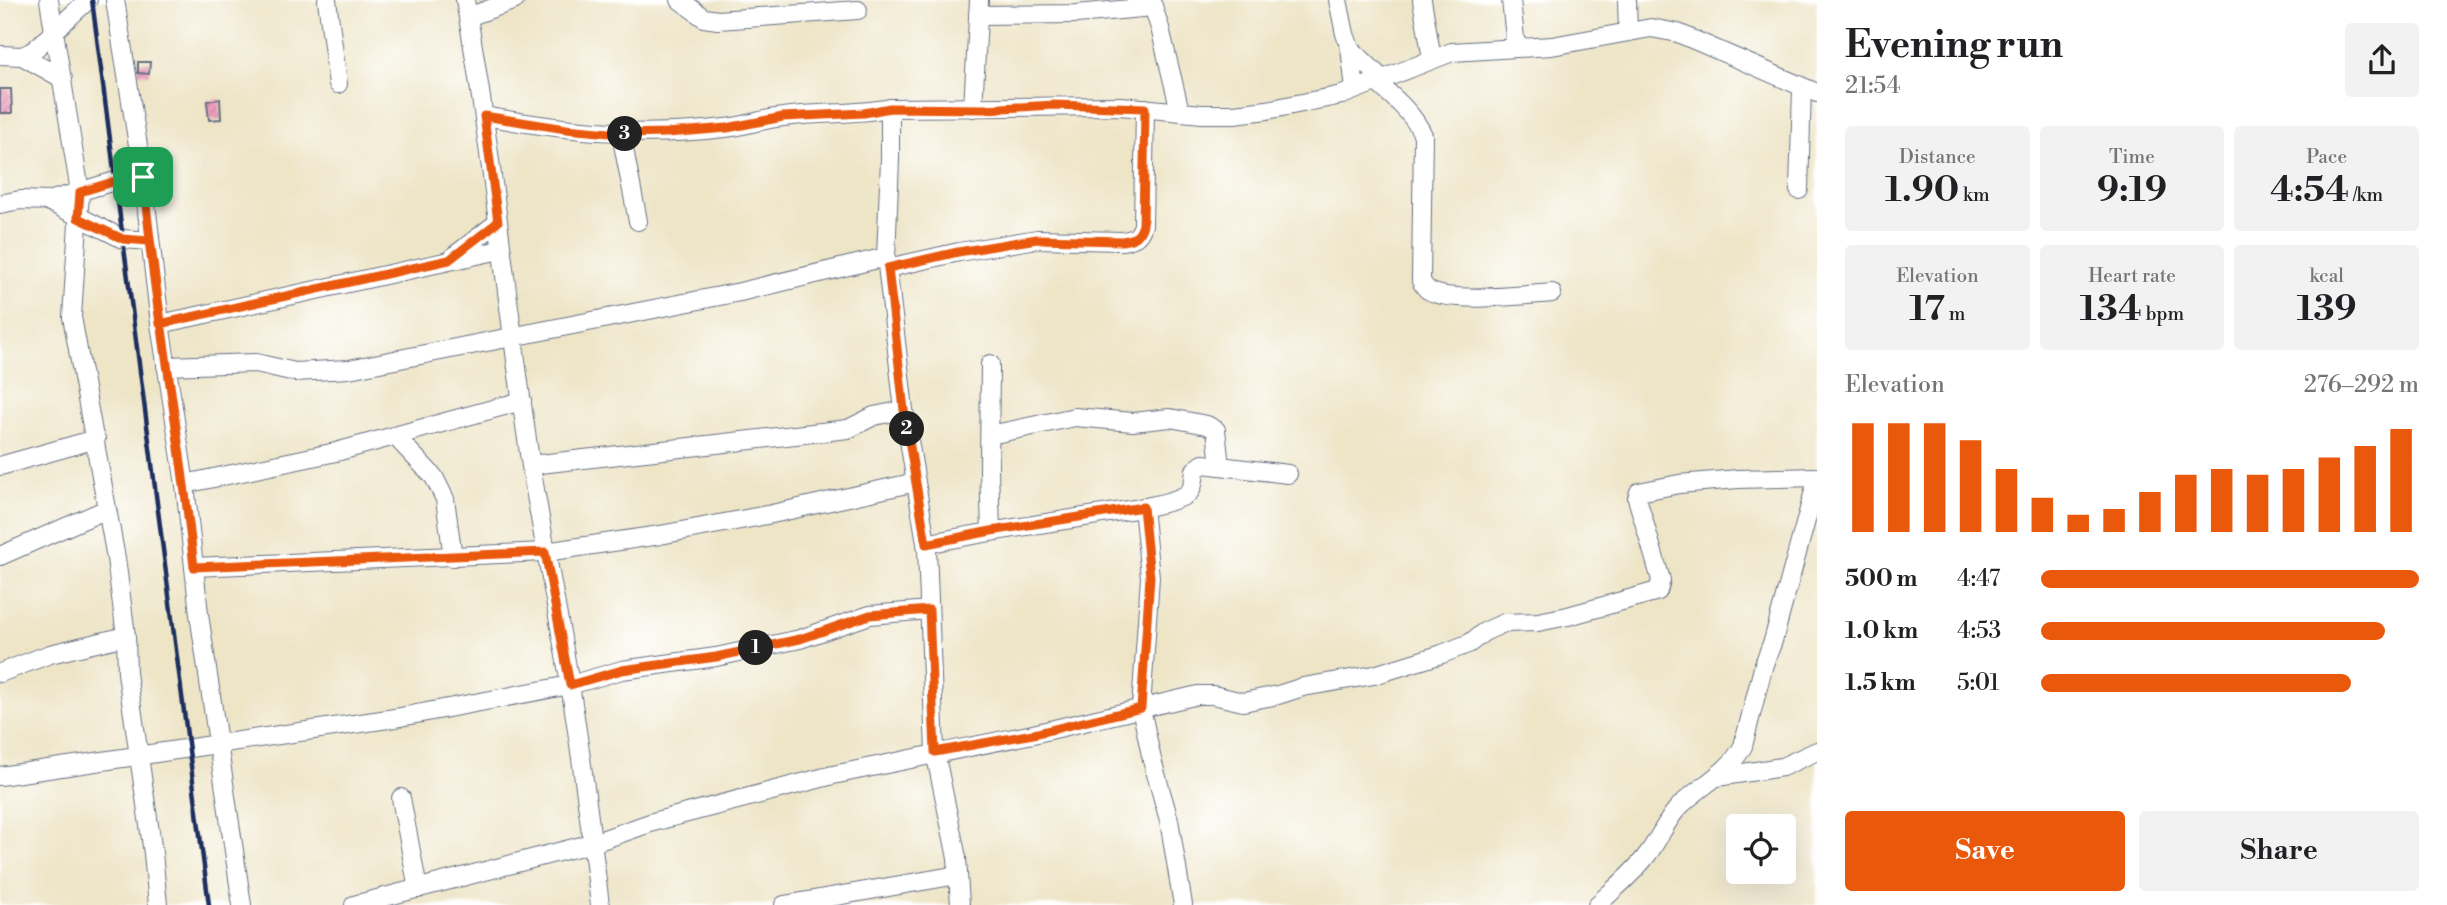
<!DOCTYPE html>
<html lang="en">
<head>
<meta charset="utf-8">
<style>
  :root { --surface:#fff; --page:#f2f2f2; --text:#202124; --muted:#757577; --accent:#ea580c }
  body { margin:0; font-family:"Libre Bodoni",serif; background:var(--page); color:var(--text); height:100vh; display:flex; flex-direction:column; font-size:26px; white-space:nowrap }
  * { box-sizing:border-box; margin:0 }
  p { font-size:23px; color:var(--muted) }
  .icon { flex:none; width:38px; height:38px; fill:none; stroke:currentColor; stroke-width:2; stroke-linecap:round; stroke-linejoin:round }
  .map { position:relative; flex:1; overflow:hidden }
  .drawer { display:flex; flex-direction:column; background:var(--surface); width:630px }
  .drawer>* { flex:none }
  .fabs { position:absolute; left:1726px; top:814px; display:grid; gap:14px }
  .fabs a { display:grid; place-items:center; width:70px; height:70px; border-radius:7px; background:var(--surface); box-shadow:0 7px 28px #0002; font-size:35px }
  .pin { position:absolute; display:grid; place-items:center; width:60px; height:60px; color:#fff; margin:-30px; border-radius:14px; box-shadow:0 4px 10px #0006 }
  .km { position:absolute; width:35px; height:35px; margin:-18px; border-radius:50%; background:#222; color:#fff; font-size:19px; line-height:35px; text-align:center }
  .round { display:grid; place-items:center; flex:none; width:74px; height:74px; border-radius:7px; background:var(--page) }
  .head { display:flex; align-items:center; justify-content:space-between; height:119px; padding:0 28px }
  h1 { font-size:38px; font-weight:700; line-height:52px }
  .figures { display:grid; grid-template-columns:repeat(3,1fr); gap:10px; height:119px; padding:7px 28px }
  .figures div { display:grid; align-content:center; border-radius:7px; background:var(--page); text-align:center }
  .figures b { font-size:35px; font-weight:700 }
  .figures small { font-size:19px; font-weight:400 }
  .figures p { font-size:19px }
  .chart { height:196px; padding:14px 28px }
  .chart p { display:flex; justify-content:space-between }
  .chart svg { width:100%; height:126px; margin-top:7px; stroke:var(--accent); stroke-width:6 }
  .button { display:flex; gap:14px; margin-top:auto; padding:14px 28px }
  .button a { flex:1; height:80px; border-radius:7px; background:var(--accent); color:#fff; font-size:28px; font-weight:700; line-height:80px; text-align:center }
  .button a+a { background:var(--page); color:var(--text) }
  ul { padding:0 28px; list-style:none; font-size:23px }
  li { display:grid; grid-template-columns:112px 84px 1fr; align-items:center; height:52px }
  li i { height:18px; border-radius:9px; background:var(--accent) }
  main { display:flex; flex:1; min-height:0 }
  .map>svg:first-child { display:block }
  .building { fill:url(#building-hatch) }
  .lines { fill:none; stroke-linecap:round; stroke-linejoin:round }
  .minor-casing { stroke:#656f83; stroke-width:20 }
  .minor { stroke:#fff; stroke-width:18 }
  .rail { stroke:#1b2f5e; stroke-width:4.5 }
  .route-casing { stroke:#fff; stroke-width:14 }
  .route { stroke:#ea580c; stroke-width:9 }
</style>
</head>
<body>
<main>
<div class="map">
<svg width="1817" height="905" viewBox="0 0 1817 905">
  <defs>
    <pattern id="building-hatch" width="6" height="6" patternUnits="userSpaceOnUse" patternTransform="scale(1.75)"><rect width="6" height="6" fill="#ef9dbe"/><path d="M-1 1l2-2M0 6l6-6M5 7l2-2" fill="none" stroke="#c1809e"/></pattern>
  </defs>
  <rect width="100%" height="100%" fill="#fff"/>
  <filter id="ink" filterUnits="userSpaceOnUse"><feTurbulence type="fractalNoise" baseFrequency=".0143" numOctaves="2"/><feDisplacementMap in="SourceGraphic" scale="14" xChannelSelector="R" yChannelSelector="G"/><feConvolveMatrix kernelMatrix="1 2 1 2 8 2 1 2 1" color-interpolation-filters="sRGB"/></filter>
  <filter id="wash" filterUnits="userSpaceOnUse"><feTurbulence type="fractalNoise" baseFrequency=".00686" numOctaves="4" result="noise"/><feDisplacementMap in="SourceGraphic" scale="28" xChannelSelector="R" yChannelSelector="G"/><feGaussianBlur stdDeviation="1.57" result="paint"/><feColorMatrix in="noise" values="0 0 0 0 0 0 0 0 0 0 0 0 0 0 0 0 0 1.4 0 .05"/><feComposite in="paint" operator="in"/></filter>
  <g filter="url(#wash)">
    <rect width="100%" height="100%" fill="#eee5c7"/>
    <g id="blocks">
      <g class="building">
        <path d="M138,62H150L149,74L138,73Z"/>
        <path d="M0,89H11L12,113H0Z"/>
        <path d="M220,99L221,119L209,120L207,101Z"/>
      </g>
    </g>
  </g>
  <g filter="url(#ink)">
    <use href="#blocks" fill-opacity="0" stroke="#656f83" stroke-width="2"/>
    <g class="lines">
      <defs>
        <g id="minor">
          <path d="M49,0L80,192L72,317L116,558L126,636L127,673L153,853L158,905"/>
          <path d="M115,0L143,177L160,324L185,484L199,614L242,905"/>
          <path d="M327,0L338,84"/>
          <path d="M465,0C493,155 507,311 531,466C543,539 558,612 570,685C582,758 591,832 600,905"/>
          <path d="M680,0L704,18L718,20L858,10"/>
          <path d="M1151,0L1160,28L1180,111"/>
          <path d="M1338,0L1345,34L1350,48L1355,89"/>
          <path d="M1422,0L1432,59"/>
          <path d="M1511,0L1516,48"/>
          <path d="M1627,0L1628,32"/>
          <path d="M978,15L1076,14L1153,7"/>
          <path d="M468,17L515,0"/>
          <path d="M1350,48L1382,79"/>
          <path d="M0,55L22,56L63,79"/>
          <path d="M22,56L33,51L88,0"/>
          <path d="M1375,81C1393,97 1413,113 1423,135L1421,281C1422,283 1426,289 1428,290C1449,304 1526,295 1552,293"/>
          <path d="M890,108V159L886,257L904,410L927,549L935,752L957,858L960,905"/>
          <path d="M973,108L979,0"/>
          <path d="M484,116C568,131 640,138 725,128C744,126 763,119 783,117C818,112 854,115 890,108L1121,106L1202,114H1234L1267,110L1342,95L1452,52L1552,46L1651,28L1678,33L1817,93"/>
          <path d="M621,134L638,221"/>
          <path d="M1799,190L1802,88"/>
          <path d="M48,201L115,181L143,177"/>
          <path d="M0,204L20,200L48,201L123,239L149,241"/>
          <path d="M454,256L498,222"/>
          <path d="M888,268L959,252L1037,239L1122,241C1135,239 1139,237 1143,225L1145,108"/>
          <path d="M160,324L500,250"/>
          <path d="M990,364L989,470L991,531"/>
          <path d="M166,366L256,363L295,372L349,369L740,292L886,257"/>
          <path d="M990,435L1075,417L1133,422L1170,418L1207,425L1216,430L1220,466"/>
          <path d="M395,436L434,477L445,499L453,557"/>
          <path d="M531,465L848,429L874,416L904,410"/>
          <path d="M0,466L96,439"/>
          <path d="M185,484L336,452L522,401"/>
          <path d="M1143,507L1150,577L1141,708L1152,760L1169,820L1183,905"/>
          <path d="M926,544C983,532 1040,524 1097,515C1120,511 1166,506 1186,495C1194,490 1194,479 1195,470L1203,464L1288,474"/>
          <path d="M0,556L107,509"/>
          <path d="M194,567L545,552L660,535L772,514L916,482"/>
          <path d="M0,673L50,654L126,636"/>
          <path d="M0,776L395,718L570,685L622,670L716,657L800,639L870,615L929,610"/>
          <path d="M1717,777L1782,767L1817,751"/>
          <path d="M401,798L418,889"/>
          <path d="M354,905L593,843L653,822L833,775L1033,734L1198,695H1213L1243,702L1278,695L1303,687L1374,675L1442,654L1470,643L1484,632L1504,623L1538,622L1568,616L1658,591L1661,580L1637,498L1639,492L1679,484L1738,479L1817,477"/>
          <path d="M784,905L958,875"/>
          <path d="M1597,905C1614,889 1633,874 1647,855C1658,841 1665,823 1677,809C1698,786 1728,775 1743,746L1764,664L1773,641L1817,480"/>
        </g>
      </defs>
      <use href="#minor" class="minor-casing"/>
      <use href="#minor" class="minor"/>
      <path class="rail" d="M92,0L209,905"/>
    </g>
  </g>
  <g class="lines" filter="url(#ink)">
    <defs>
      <path id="route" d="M143,177C156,308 180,436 194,567L545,552L570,685L622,670L716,657L800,639L870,615L929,610L935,752L1033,734L1141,708L1150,577L1143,507L991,531L926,544L904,410L888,268L958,252L1037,239L1122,241C1135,239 1139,237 1143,225L1145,108L1054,105L985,109L890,108L864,113L783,117L727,128L667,133L621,134L566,129L484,116L498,222L449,260L160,324L149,241L123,239L78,218L80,192L116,181L143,177"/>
    </defs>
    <use href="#route" class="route-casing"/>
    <use href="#route" class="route"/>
  </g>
</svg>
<div class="fabs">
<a><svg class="icon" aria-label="locate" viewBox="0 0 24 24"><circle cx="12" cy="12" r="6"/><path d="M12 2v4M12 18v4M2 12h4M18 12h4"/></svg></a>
</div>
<div class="pin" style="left:143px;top:177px;background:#1e9e55"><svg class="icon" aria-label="arrive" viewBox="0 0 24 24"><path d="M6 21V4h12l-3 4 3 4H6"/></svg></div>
<b class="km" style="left:756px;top:648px">1</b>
<b class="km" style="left:907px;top:429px">2</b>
<b class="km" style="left:625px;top:134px">3</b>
</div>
<section class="drawer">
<div class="head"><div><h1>Evening run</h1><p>21:54</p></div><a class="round"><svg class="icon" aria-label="share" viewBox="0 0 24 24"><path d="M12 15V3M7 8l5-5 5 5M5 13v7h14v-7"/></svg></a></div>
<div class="figures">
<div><p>Distance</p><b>1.90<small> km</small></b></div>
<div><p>Time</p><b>9:19</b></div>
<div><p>Pace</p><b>4:54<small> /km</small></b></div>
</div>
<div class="figures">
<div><p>Elevation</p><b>17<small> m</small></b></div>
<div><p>Heart rate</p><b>134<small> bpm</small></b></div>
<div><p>kcal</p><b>139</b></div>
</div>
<div class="chart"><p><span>Elevation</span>276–292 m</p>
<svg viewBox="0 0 160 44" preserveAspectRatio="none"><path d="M5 44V6M15 44V6M25 44V6M35 44V12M45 44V22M55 44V32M65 44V38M75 44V36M85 44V30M95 44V24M105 44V22M115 44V24M125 44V22M135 44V18M145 44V14M155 44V8"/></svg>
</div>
<ul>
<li><b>500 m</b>4:47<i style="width:100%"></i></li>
<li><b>1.0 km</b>4:53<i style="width:91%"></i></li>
<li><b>1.5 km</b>5:01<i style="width:82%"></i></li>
</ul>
<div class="button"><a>Save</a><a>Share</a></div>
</section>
</main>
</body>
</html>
